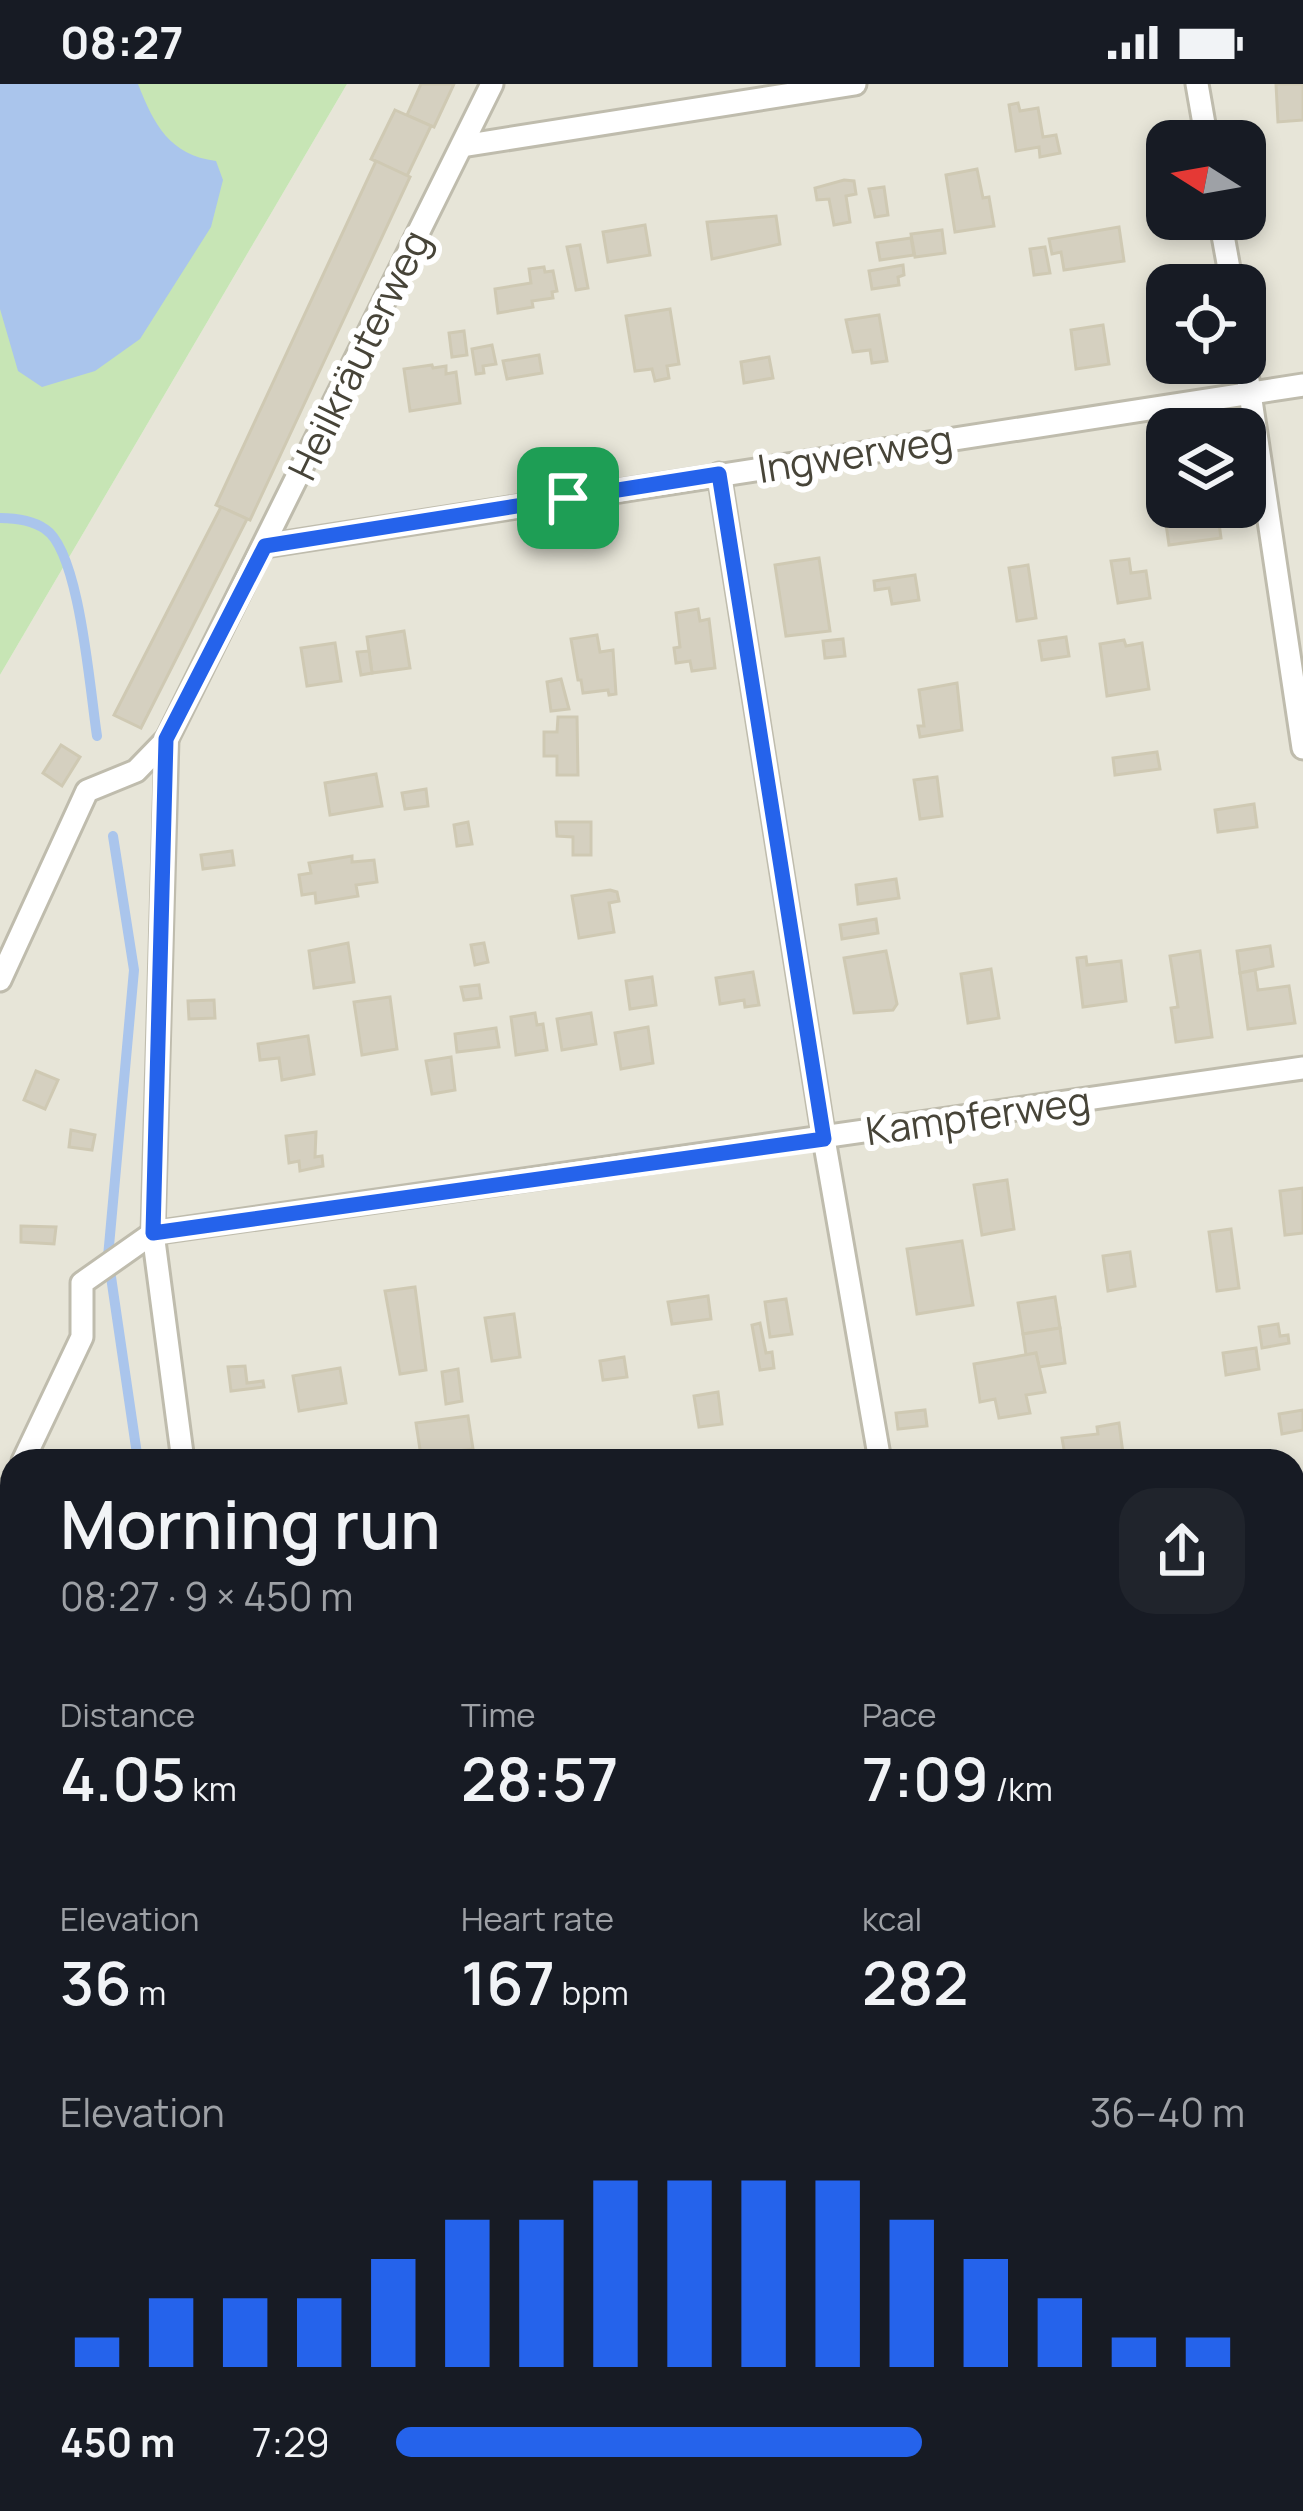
<!DOCTYPE html>
<html lang="en">
<head>
<meta charset="utf-8">
<style>
  :root { --surface:#171b24; --page:#20242c; --text:#f1f3f6; --muted:#9ea1a6; --accent:#2563eb }
  body { margin:0; font-family:Manrope,sans-serif; background:var(--page); color:var(--text); height:100vh; display:flex; flex-direction:column; font-size:45px; white-space:nowrap }
  * { box-sizing:border-box; margin:0 }
  p { font-size:39px; color:var(--muted) }
  .icon { flex:none; width:66px; height:66px; fill:none; stroke:currentColor; stroke-width:2; stroke-linecap:round; stroke-linejoin:round }
  .map { position:relative; flex:1; overflow:hidden }
  .panel { position:absolute; left:0px; top:1365px; width:1305px; height:1062px; display:flex; flex-direction:column; background:var(--surface); border-radius:36px 36px 0 0; box-shadow:0 6px 18px #0003 }
  .panel>* { flex:none }
  .needle { width:78px; rotate:281deg }
  .tools { position:absolute; left:1146px; top:36px; display:grid; gap:24px }
  .tools a { display:grid; place-items:center; width:120px; height:120px; border-radius:24px; background:var(--surface); box-shadow:0 6px 18px #0003; font-size:60px }
  .pin { position:absolute; display:grid; place-items:center; width:102px; height:102px; color:#fff; margin:-51px; border-radius:24px; box-shadow:0 6px 18px #0006 }
  .round { display:grid; place-items:center; flex:none; width:126px; height:126px; border-radius:36px; background:var(--page) }
  .overview { display:flex; align-items:center; justify-content:space-between; height:204px; padding:0 60px }
  h1 { font-size:66px; font-weight:600; line-height:90px }
  .figures { display:grid; grid-template-columns:repeat(3,1fr); gap:18px; height:204px; padding:12px 60px }
  .figures div { display:grid; align-content:center }
  .figures b { font-size:60px; font-weight:600 }
  .figures small { font-size:33px; font-weight:400 }
  .figures p { font-size:33px }
  .chart { height:336px; padding:24px 60px }
  .chart p { display:flex; justify-content:space-between }
  .chart svg { width:100%; height:216px; margin-top:12px; stroke:var(--accent); stroke-width:6 }
  ul { padding:0 60px; list-style:none; font-size:39px }
  li { display:grid; grid-template-columns:192px 144px 1fr; align-items:center; height:90px }
  li i { height:30px; border-radius:15px; background:var(--accent) }
  .status { display:flex; justify-content:space-between; align-items:center; height:84px; padding:0 60px; background:var(--surface); direction:ltr }
  .status svg { height:33px; fill:currentColor }
  .map>svg:first-child { display:block }
  .residential { fill:#e7e5d8; fill-rule:evenodd }
  .green { fill:#c7e5b5 }
  .water { fill:#aac5ec }
  .lines { fill:none; stroke-linecap:round; stroke-linejoin:round }
  .stream { stroke:#aac5ec; stroke-width:10 }
  .building { fill:#d5d0c0; stroke:#cfc9b3; stroke-width:3 }
  .lane-casing { stroke:#bfbcad; stroke-width:27 }
  .lane { stroke:#fff; stroke-width:21 }
  .route-casing { stroke:#fff; stroke-width:24 }
  .route { stroke:#2563eb; stroke-width:15 }
  .labels { text-anchor:middle; stroke-width:12; stroke-linejoin:round; paint-order:stroke }
  .street-label { font-size:39px; fill:#474438; stroke:#fff }
</style>
</head>
<body>
<div class="status"><b>08:27</b><svg viewBox="0 0 49 12"><path d="M0 12V9h3v3zM5 12V6h3v6zM10 12V3h3v9zM15 12V0h3v12zM26 1h20v11H26zM47 4h2v5h-2z"/></svg></div>
<div class="map">
<svg width="1303" height="2427" viewBox="0 0 1303 2427">
  <rect width="100%" height="100%" fill="#f4f2ea"/>
  <path class="residential" d="M347,0H1303V2427H1101L1083,2415H1293V1377H12V2415H93L81,2427H0V591ZM1167,57H1245V135H1167ZM1167,201H1245V279H1167ZM1167,345H1245V423H1167Z"/>
  <g class="green">
    <path d="M0,0H347L0,591Z"/>
    <path d="M93,2415H1083L1101,2427H81Z"/>
  </g>
  <path class="water" d="M0,0H138C154,41 170,71 216,77L223,96L211,143L140,255L95,287L42,303L18,287L0,225Z"/>
  <g class="lines">
    <g class="stream">
      <path d="M0,434C16,434 32,436 45,445C80,467 90,608 97,652"/>
      <path d="M108,1173L134,886L113,752"/>
      <path d="M110,1186L138,1377"/>
      <path d="M1082,2415L1101,2427"/>
      <path d="M81,2427L93,2415"/>
    </g>
  </g>
  <g class="building">
    <path d="M421,0H454L434,43L407,31Z"/>
    <path d="M1276,0H1303V36L1278,38Z"/>
    <path d="M1018,19L1020,27L1038,24L1043,53L1056,51L1060,69L1040,73L1039,63L1016,67L1009,21Z"/>
    <path d="M395,26L431,42L407,92L371,75Z"/>
    <path d="M376,77L410,93L250,436L216,421Z"/>
    <path d="M977,85L983,114L989,113L994,142L955,148L946,91Z"/>
    <path d="M844,96L854,97L856,110L846,112L850,138L834,141L829,115L817,116L815,104Z"/>
    <path d="M884,103L888,131L875,133L869,105Z"/>
    <path d="M776,132L780,160L712,175L707,138Z"/>
    <path d="M645,141L650,171L608,178L603,148Z"/>
    <path d="M1119,143L1124,177L1064,186L1061,168L1052,170L1049,155Z"/>
    <path d="M942,146L945,169L915,173L911,150Z"/>
    <path d="M911,154L914,171L880,176L877,159Z"/>
    <path d="M580,161L588,204L576,206L567,163Z"/>
    <path d="M1045,163L1050,189L1034,191L1030,165Z"/>
    <path d="M903,181L904,191L898,193L899,201L872,205L869,187Z"/>
    <path d="M544,183L545,188L553,187L557,207L552,208L553,214L532,217L533,223L498,229L495,205L531,199L529,185Z"/>
    <path d="M670,225L679,280L667,282L669,294L655,297L652,285L635,287L626,232Z"/>
    <path d="M879,231L887,277L872,279L870,266L853,268L846,236Z"/>
    <path d="M1103,241L1109,280L1076,285L1071,246Z"/>
    <path d="M464,247L467,271L452,273L449,249Z"/>
    <path d="M492,261L496,280L483,282L484,289L476,290L472,265Z"/>
    <path d="M539,271L542,289L507,295L503,277Z"/>
    <path d="M769,273L773,294L744,299L741,278Z"/>
    <path d="M432,281L433,284L446,282V290L456,288L460,319L410,327L404,285Z"/>
    <path d="M221,423L247,435L141,644L114,631Z"/>
    <path d="M1218,432L1221,454L1169,461L1166,440Z"/>
    <path d="M819,474L830,547L786,552L775,481Z"/>
    <path d="M1129,475L1131,489L1146,487L1150,514L1118,519L1111,477Z"/>
    <path d="M1028,481L1036,534L1017,537L1009,484Z"/>
    <path d="M915,491L919,516L892,520L889,504L875,506L874,497Z"/>
    <path d="M698,525L700,537L709,535L715,584L692,587L690,577L676,579L674,564L680,563L676,529Z"/>
    <path d="M404,547L410,584L372,589L367,553Z"/>
    <path d="M597,551L600,568L613,566L616,610L609,611L608,606L583,609L581,596H578L571,555Z"/>
    <path d="M1066,553L1069,572L1042,576L1039,557Z"/>
    <path d="M843,555L845,572L825,574L823,557Z"/>
    <path d="M1124,556L1126,562L1142,559L1149,605L1107,612L1100,560Z"/>
    <path d="M335,559L341,597L307,602L301,564Z"/>
    <path d="M369,567L372,589L361,591L357,568Z"/>
    <path d="M561,595L569,625L551,627L547,598Z"/>
    <path d="M957,599L962,646L920,653L918,642H924L919,606Z"/>
    <path d="M558,633H577L578,691H557V672H544V648H557Z"/>
    <path d="M61,661L80,673L62,702L43,689Z"/>
    <path d="M1157,668L1160,685L1115,691L1113,674Z"/>
    <path d="M376,690L382,722L330,731L325,699Z"/>
    <path d="M937,693L942,732L920,735L914,696Z"/>
    <path d="M426,705L428,722L405,725L402,709Z"/>
    <path d="M1254,720L1257,743L1218,748L1215,726Z"/>
    <path d="M468,738L472,760L457,762L454,741Z"/>
    <path d="M556,738H591V771H573V753L557,752Z"/>
    <path d="M232,767L234,781L203,785L201,771Z"/>
    <path d="M352,772V778L374,776L377,798L356,801L358,812L316,819L315,809L302,811L299,791L311,789L309,779Z"/>
    <path d="M896,795L899,814L858,820L856,801Z"/>
    <path d="M610,806L617,808L619,817L609,819L614,848L579,854L572,812Z"/>
    <path d="M876,835L878,849L842,855L840,841Z"/>
    <path d="M348,859L354,898L314,904L309,867Z"/>
    <path d="M484,859L488,878L475,881L471,861Z"/>
    <path d="M1270,862L1273,882L1240,889L1237,867Z"/>
    <path d="M886,867L897,920L893,926L854,929L844,874Z"/>
    <path d="M1200,867L1212,953L1176,958L1171,924L1178,923L1170,872Z"/>
    <path d="M1086,873L1087,881L1121,877L1126,917L1083,923L1077,874Z"/>
    <path d="M991,885L999,934L968,939L961,890Z"/>
    <path d="M1255,886L1258,906L1289,902L1295,939L1248,945L1240,889Z"/>
    <path d="M753,888L759,921L745,923L744,916L720,920L716,894Z"/>
    <path d="M652,893L656,921L630,925L626,897Z"/>
    <path d="M479,901L481,914L464,916L461,903Z"/>
    <path d="M390,913L397,965L362,971L354,918Z"/>
    <path d="M214,916L215,934L189,935L188,917Z"/>
    <path d="M535,929L537,941L543,940L547,966L516,971L511,933Z"/>
    <path d="M591,929L596,960L562,966L557,935Z"/>
    <path d="M648,943L653,979L621,985L615,949Z"/>
    <path d="M496,944L499,963L457,968L455,950Z"/>
    <path d="M308,952L314,990L282,996L279,974L260,976L258,960Z"/>
    <path d="M451,973L455,1006L432,1010L426,977Z"/>
    <path d="M36,987L58,996L45,1025L24,1016Z"/>
    <path d="M71,1046L95,1051L92,1066L69,1063Z"/>
    <path d="M316,1048L315,1073L322,1072L323,1082L300,1087L299,1077L289,1079L286,1052Z"/>
    <path d="M1007,1096L1014,1145L982,1151L974,1101Z"/>
    <path d="M1303,1104V1149L1285,1151L1280,1107Z"/>
    <path d="M21,1142L56,1143L54,1160L21,1158Z"/>
    <path d="M1231,1145L1239,1204L1217,1207L1209,1148Z"/>
    <path d="M962,1157L973,1221L917,1230L907,1165Z"/>
    <path d="M1130,1168L1135,1202L1108,1207L1103,1172Z"/>
    <path d="M415,1203L426,1286L400,1290L385,1207Z"/>
    <path d="M708,1212L711,1235L672,1240L668,1218Z"/>
    <path d="M1055,1213L1060,1244L1023,1250L1018,1219Z"/>
    <path d="M786,1215L792,1250L770,1253L765,1218Z"/>
    <path d="M514,1230L520,1273L492,1277L485,1234Z"/>
    <path d="M760,1239L766,1269L772,1268L774,1284L760,1286L752,1241Z"/>
    <path d="M1278,1240L1280,1252L1288,1251L1289,1259L1262,1264L1259,1243Z"/>
    <path d="M1060,1244L1065,1279L1039,1283L1036,1269L1026,1271L1023,1250Z"/>
    <path d="M1256,1264L1259,1285L1226,1291L1223,1269Z"/>
    <path d="M1036,1269L1045,1308L1026,1311L1030,1329L999,1334L995,1315L980,1318L974,1280Z"/>
    <path d="M624,1273L627,1293L603,1296L600,1277Z"/>
    <path d="M245,1282L247,1299L263,1297L264,1303L231,1307L228,1283Z"/>
    <path d="M340,1284L346,1319L299,1327L293,1292Z"/>
    <path d="M458,1285L462,1317L446,1320L442,1288Z"/>
    <path d="M718,1308L722,1340L699,1343L694,1312Z"/>
    <path d="M925,1326L927,1342L898,1345L896,1329Z"/>
    <path d="M1303,1326V1346L1282,1350L1279,1330Z"/>
    <path d="M468,1332L473,1365L421,1372L416,1339Z"/>
    <path d="M1119,1339L1124,1377H1066L1062,1354L1098,1350L1097,1343Z"/>
    <path d="M1293,1405H1296L1302,1452L1293,1453Z"/>
    <path d="M1303,1528V1555L1293,1557V1530Z"/>
    <path d="M148,2415H181L177,2421L182,2424L155,2427L145,2420Z"/>
    <path d="M727,2415H754L745,2427H718Z"/>
  </g>
  <g class="lines">
    <defs>
      <g id="lane">
        <path d="M1197,0L1207,57"/>
        <path d="M462,62L855,0"/>
        <path d="M1220,135L1232,201"/>
        <path d="M1245,276L1303,664"/>
        <path d="M719,390L824,1055L880,1377"/>
        <path d="M265,462L1303,301"/>
        <path d="M167,655L153,1149L183,1377"/>
        <path d="M0,896L87,707L136,687L167,655L492,0"/>
        <path d="M23,1377L82,1253V1199L153,1149L1303,984"/>
        <path d="M0,1425L12,1400"/>
        <path d="M1293,1593L1303,1592"/>
        <path d="M0,2193L12,2205"/>
        <path d="M397,2415L415,2427"/>
        <path d="M1165,2415L1183,2427"/>
        <path d="M28,2427L39,2415"/>
        <path d="M486,2427L496,2415"/>
        <path d="M935,2427L945,2415"/>
      </g>
    </defs>
    <use href="#lane" class="lane-casing"/>
    <use href="#lane" class="lane"/>
  </g>
  <g class="lines">
    <defs>
      <path id="route" d="M719,390L824,1055L153,1149L166,655L265,462Z"/>
    </defs>
    <use href="#route" class="route-casing"/>
    <use href="#route" class="route"/>
  </g>
  <g class="labels">
    <g class="street-label">
      <text transform="translate(359 271) rotate(-64)" y="14">Heilkräuterweg</text>
      <text transform="translate(855 370) rotate(-9)" y="14">Ingwerweg</text>
      <text transform="translate(978 1032) rotate(-8)" y="14">Kampferweg</text>
    </g>
  </g>
</svg>
<div class="tools">
<a><svg class="needle" viewBox="-14 -14 28 28"><path d="M0-13l5 13h-10z" fill="#e53935"/><path d="M0 13l5-13h-10z" fill="#9ea1a6"/></svg></a>
<a><svg class="icon" aria-label="locate" viewBox="0 0 24 24"><circle cx="12" cy="12" r="6"/><path d="M12 2v4M12 18v4M2 12h4M18 12h4"/></svg></a>
<a><svg class="icon" aria-label="layers" viewBox="0 0 24 24"><path d="M12 4l9 5-9 5-9-5zM3 14l9 5 9-5"/></svg></a>
</div>
<div class="pin" style="left:568px;top:414px;background:#1e9e55"><svg class="icon" aria-label="arrive" viewBox="0 0 24 24"><path d="M6 21V4h12l-3 4 3 4H6"/></svg></div>
<section class="panel">
<div class="overview"><div><h1>Morning run</h1><p>08:27 · 9 × 450 m</p></div><a class="round"><svg class="icon" aria-label="share" viewBox="0 0 24 24"><path d="M12 15V3M7 8l5-5 5 5M5 13v7h14v-7"/></svg></a></div>
<div class="figures">
<div><p>Distance</p><b>4.05<small> km</small></b></div>
<div><p>Time</p><b>28:57</b></div>
<div><p>Pace</p><b>7:09<small> /km</small></b></div>
</div>
<div class="figures">
<div><p>Elevation</p><b>36<small> m</small></b></div>
<div><p>Heart rate</p><b>167<small> bpm</small></b></div>
<div><p>kcal</p><b>282</b></div>
</div>
<div class="chart"><p><span>Elevation</span>36–40 m</p>
<svg viewBox="0 0 160 44" preserveAspectRatio="none"><path d="M5 44V38M15 44V30M25 44V30M35 44V30M45 44V22M55 44V14M65 44V14M75 44V6M85 44V6M95 44V6M105 44V6M115 44V14M125 44V22M135 44V30M145 44V38M155 44V38"/></svg>
</div>
<ul>
<li><b>450 m</b>7:29<i style="width:62%"></i></li>
</ul>
</section>
</div>
</body>
</html>
